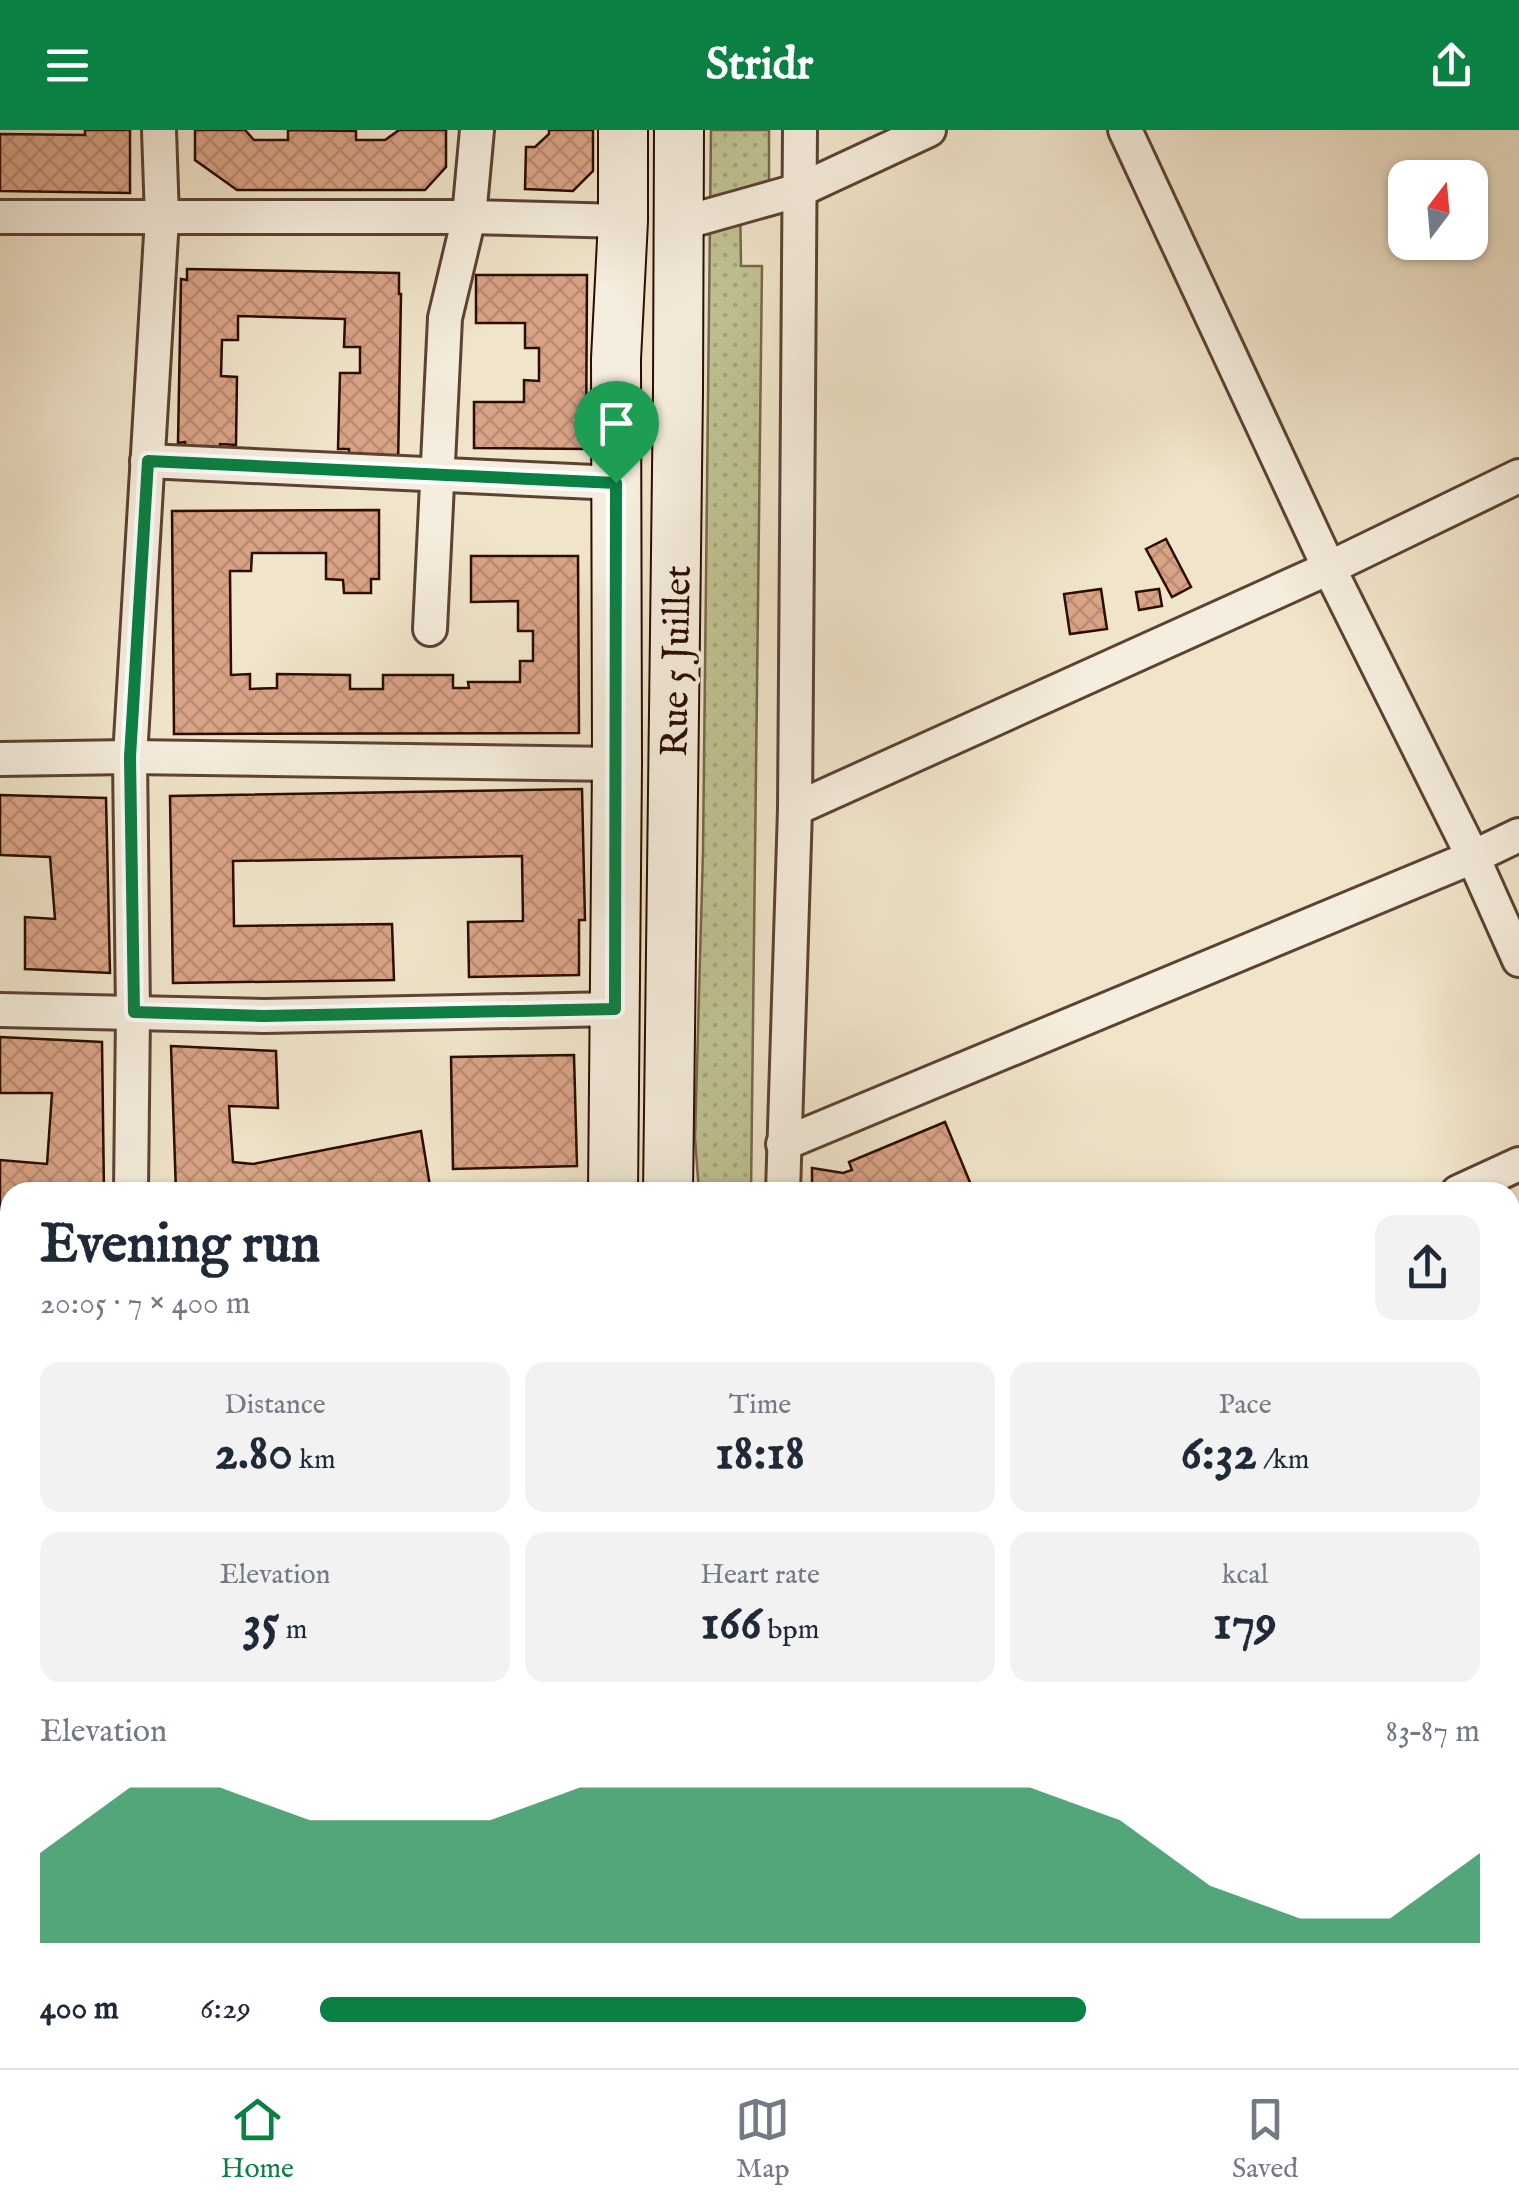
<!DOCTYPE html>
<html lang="en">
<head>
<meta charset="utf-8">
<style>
  :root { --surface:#fff; --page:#f2f2f3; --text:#1f2937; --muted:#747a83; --line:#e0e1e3; --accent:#0b8043 }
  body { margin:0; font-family:"IM FELL English",serif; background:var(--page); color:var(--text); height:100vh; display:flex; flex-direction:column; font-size:38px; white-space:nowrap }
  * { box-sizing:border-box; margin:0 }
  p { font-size:32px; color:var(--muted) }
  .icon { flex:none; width:55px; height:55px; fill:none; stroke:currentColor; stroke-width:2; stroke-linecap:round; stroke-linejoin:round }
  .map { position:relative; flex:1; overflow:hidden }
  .sheet { position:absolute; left:0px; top:1052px; width:1520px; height:888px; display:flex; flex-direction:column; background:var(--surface); border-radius:30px 30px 0 0; box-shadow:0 2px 8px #0004 }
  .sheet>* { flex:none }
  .needle { width:65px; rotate:16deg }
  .tools { position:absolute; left:1388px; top:30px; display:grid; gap:20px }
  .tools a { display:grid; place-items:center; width:100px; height:100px; border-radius:20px; background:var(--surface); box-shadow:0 2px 8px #0004; font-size:50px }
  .pin { position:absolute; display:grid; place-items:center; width:85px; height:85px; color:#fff; margin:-102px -42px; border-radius:50% 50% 50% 0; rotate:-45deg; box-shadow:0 0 10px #0007 }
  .pin .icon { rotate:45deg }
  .round { display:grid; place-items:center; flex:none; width:105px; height:105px; border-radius:20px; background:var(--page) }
  .summary { display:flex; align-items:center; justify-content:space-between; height:170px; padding:0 40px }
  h1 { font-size:55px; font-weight:800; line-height:75px }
  .figures { display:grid; grid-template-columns:repeat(3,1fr); gap:15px; height:170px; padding:10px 40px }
  .figures div { display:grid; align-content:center; border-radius:20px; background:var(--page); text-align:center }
  .figures b { font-size:50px; font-weight:800 }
  .figures small { font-size:28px; font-weight:400 }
  .figures p { font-size:28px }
  .chart { height:280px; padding:20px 40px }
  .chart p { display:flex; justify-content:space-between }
  .chart svg { width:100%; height:180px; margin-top:10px; fill:var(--accent); opacity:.7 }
  ul { padding:0 40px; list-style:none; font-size:32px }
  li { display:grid; grid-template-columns:160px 120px 1fr; align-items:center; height:75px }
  li i { height:25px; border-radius:12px; background:var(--accent) }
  header { display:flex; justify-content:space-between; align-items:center; height:130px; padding:0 40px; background:var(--accent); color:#fff; font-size:45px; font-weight:800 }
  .tab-bar { display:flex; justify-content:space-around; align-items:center; height:140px; border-top:2px solid var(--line); background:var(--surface); font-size:28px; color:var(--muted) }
  .tab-bar a { display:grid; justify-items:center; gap:5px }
  .tab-bar .on { color:var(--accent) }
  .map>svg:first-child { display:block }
  .grass { fill:url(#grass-dots); stroke:#766749; stroke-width:2.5 }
  .building { fill:url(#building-cross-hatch); stroke:#2b0c00; stroke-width:2.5 }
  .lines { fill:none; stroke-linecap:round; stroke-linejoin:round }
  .minor-casing { stroke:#5c4232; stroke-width:38 }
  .secondary-casing { stroke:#2b0c00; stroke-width:52 }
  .minor { stroke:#f5eddd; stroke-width:32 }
  .secondary { stroke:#f5eddd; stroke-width:48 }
  .route-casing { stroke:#fff; stroke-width:20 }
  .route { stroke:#0b8043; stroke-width:12 }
  .labels { text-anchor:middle; stroke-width:9; stroke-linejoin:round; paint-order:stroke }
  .street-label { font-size:38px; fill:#2b0c00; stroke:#f5eddd }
</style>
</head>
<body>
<header><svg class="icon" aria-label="menu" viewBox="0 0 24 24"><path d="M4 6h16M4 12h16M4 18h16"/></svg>Stridr<svg class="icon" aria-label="share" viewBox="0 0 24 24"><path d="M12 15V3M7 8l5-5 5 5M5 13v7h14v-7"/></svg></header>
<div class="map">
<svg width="1519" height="1938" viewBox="0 0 1519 1938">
  <defs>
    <pattern id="grass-dots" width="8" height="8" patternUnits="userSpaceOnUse" patternTransform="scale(2.5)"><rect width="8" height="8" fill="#c0c292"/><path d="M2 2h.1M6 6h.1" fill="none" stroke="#a5a67c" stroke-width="1.8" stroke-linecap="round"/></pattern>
    <pattern id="building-cross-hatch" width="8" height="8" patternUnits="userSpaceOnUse" patternTransform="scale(2.5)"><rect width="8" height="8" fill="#d9a386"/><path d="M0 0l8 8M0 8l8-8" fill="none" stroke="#ba8b72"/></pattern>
  </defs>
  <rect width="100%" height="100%" fill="#f0e4ca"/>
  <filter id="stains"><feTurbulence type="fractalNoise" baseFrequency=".002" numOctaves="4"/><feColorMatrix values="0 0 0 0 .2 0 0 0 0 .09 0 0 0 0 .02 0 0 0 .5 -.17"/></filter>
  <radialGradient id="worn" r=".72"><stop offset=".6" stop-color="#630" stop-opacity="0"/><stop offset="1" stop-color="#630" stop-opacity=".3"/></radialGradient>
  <path class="grass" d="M711,0H769V58L740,59L741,136H762L751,1062H699L695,1008L703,721Z"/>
  <g class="building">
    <path d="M85,0H130V63L0,61V4L85,5Z"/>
    <path d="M195,0H245L254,10H288V0L356,1V10H385L399,0H446V37L425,60H237L195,30Z"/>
    <path d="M549,0H593V41L573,61L525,59L526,17H535L549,4Z"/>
    <path d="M187,139L399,143V164H401L398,338L349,337V319H338L340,243H360V217H344L345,189L238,186V210H222L221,246L237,247L236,315L220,314V328H185V312L178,313L181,149L187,150Z"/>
    <path d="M476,145H587L586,319L474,318V272H524V250L539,251V218H525V193H476Z"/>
    <path d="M379,380V449H371V463H344L343,450L326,449V423H252L251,441H230L231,545L250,544V559L277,558V544L350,545V559H383V545H453V558H469L468,552H520V531H533V501H518V471L471,472V426H578L579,603L174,604L172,381Z"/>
    <path d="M1166,409L1191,457L1172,467L1146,419Z"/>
    <path d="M1101,459L1107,499L1070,504L1064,464Z"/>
    <path d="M1159,459L1162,476L1139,480L1136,462Z"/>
    <path d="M582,659L585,790H579V845L469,847L468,792L523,791L522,726L233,731L234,796L392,794L394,850L173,853L170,666Z"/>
    <path d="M0,665L106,668L110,843L25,839V787L55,789L50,727L0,725Z"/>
    <path d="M0,907L102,912L104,1062H10V1084H0V1030L47,1034L52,963H0Z"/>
    <path d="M171,916L276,921L278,978L229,976L233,1032L253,1034L421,1001L430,1056L396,1062H176Z"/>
    <path d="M574,925L577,1036L453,1039L451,927Z"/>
    <path d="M945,992L974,1062H812V1038L843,1043L852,1040L849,1032Z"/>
    <path d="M0,1441L8,1442L1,1542L0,1541Z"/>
    <path d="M0,1543H7L3,1586L10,1588L6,1630L0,1629Z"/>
    <path d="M0,1668L10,1669V1771L0,1770Z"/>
  </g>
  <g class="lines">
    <defs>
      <g id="minor">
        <path d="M1125,0L1329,438L1473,727L1519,830"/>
        <path d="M0,87H469L623,91"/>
        <path d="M679,94L800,60L929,0"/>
        <path d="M147,331L616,353"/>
        <path d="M430,499L445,188L469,87L477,0"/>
        <path d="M0,629L130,627L617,634"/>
        <path d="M795,679L1329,438L1519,346"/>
        <path d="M0,880L264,886L615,879"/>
        <path d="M783,1014L1473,727L1519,705"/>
        <path d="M131,1062L133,883L130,627L162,88L159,0"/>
        <path d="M783,1062L795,679L800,0"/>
        <path d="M1458,1062L1519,1034"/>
        <path d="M1510,1480L1519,1476"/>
        <path d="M0,1785L10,1786"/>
        <path d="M1510,1846L1519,1853"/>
        <path d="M1510,1910L1519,1908"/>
        <path d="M426,1930V1938"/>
        <path d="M1006,1930L1007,1938"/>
        <path d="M1330,1930L1333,1938"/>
        <path d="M0,1935L27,1938"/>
        <path d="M86,1938L87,1930"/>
        <path d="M767,1938V1930"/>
        <path d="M907,1938L919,1930"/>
        <path d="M1284,1938V1930"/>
        <path d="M1418,1938L1445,1930"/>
      </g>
      <g id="secondary">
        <path d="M613,1062L617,634L616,229L623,91V0"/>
        <path d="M668,1062L678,262L679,0"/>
        <path d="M0,1143H10"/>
        <path d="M608,1938V1930"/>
        <path d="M669,1938V1930"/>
      </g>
    </defs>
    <use href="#minor" class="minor-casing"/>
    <use href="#secondary" class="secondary-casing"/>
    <use href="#minor" class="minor"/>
    <use href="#secondary" class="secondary"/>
  </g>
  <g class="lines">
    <defs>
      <path id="route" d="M148,331L616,353L615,879L264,886L134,882L130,627Z"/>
    </defs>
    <use href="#route" class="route-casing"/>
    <use href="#route" class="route"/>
  </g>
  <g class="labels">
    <g class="street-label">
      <text transform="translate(675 531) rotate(-89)" y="13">Rue 5 Juillet</text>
    </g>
  </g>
  <rect width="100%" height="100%" filter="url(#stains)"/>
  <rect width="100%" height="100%" fill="url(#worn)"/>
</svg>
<div class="tools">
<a><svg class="needle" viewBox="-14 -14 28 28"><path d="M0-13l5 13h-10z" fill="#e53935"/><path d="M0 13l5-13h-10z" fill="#747a83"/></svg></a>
</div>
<div class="pin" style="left:616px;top:353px;background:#1e9e55"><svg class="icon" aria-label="arrive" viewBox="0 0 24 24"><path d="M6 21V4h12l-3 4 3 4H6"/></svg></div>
<section class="sheet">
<div class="summary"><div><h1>Evening run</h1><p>20:05 · 7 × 400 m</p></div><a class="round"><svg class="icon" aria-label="share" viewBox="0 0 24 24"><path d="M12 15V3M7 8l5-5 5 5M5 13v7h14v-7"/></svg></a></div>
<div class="figures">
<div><p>Distance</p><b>2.80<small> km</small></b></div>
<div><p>Time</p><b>18:18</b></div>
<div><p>Pace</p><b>6:32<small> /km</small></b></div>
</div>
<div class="figures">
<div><p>Elevation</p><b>35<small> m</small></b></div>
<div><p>Heart rate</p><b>166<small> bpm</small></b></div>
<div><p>kcal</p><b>179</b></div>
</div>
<div class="chart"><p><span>Elevation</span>83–87 m</p>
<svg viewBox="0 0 160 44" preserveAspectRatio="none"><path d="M0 44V22L10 6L20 6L30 14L40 14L50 14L60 6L70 6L80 6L90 6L100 6L110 6L120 14L130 30L140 38L150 38L160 22V44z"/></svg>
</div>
<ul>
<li><b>400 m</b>6:29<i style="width:66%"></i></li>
</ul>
</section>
</div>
<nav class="tab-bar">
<a class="on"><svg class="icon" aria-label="home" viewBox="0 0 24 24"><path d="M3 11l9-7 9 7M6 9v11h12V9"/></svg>Home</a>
<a><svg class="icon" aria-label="map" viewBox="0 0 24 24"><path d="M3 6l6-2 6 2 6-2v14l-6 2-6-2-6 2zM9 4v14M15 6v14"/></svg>Map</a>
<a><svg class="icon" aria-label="saved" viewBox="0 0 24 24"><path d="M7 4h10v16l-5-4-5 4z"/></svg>Saved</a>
</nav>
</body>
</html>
